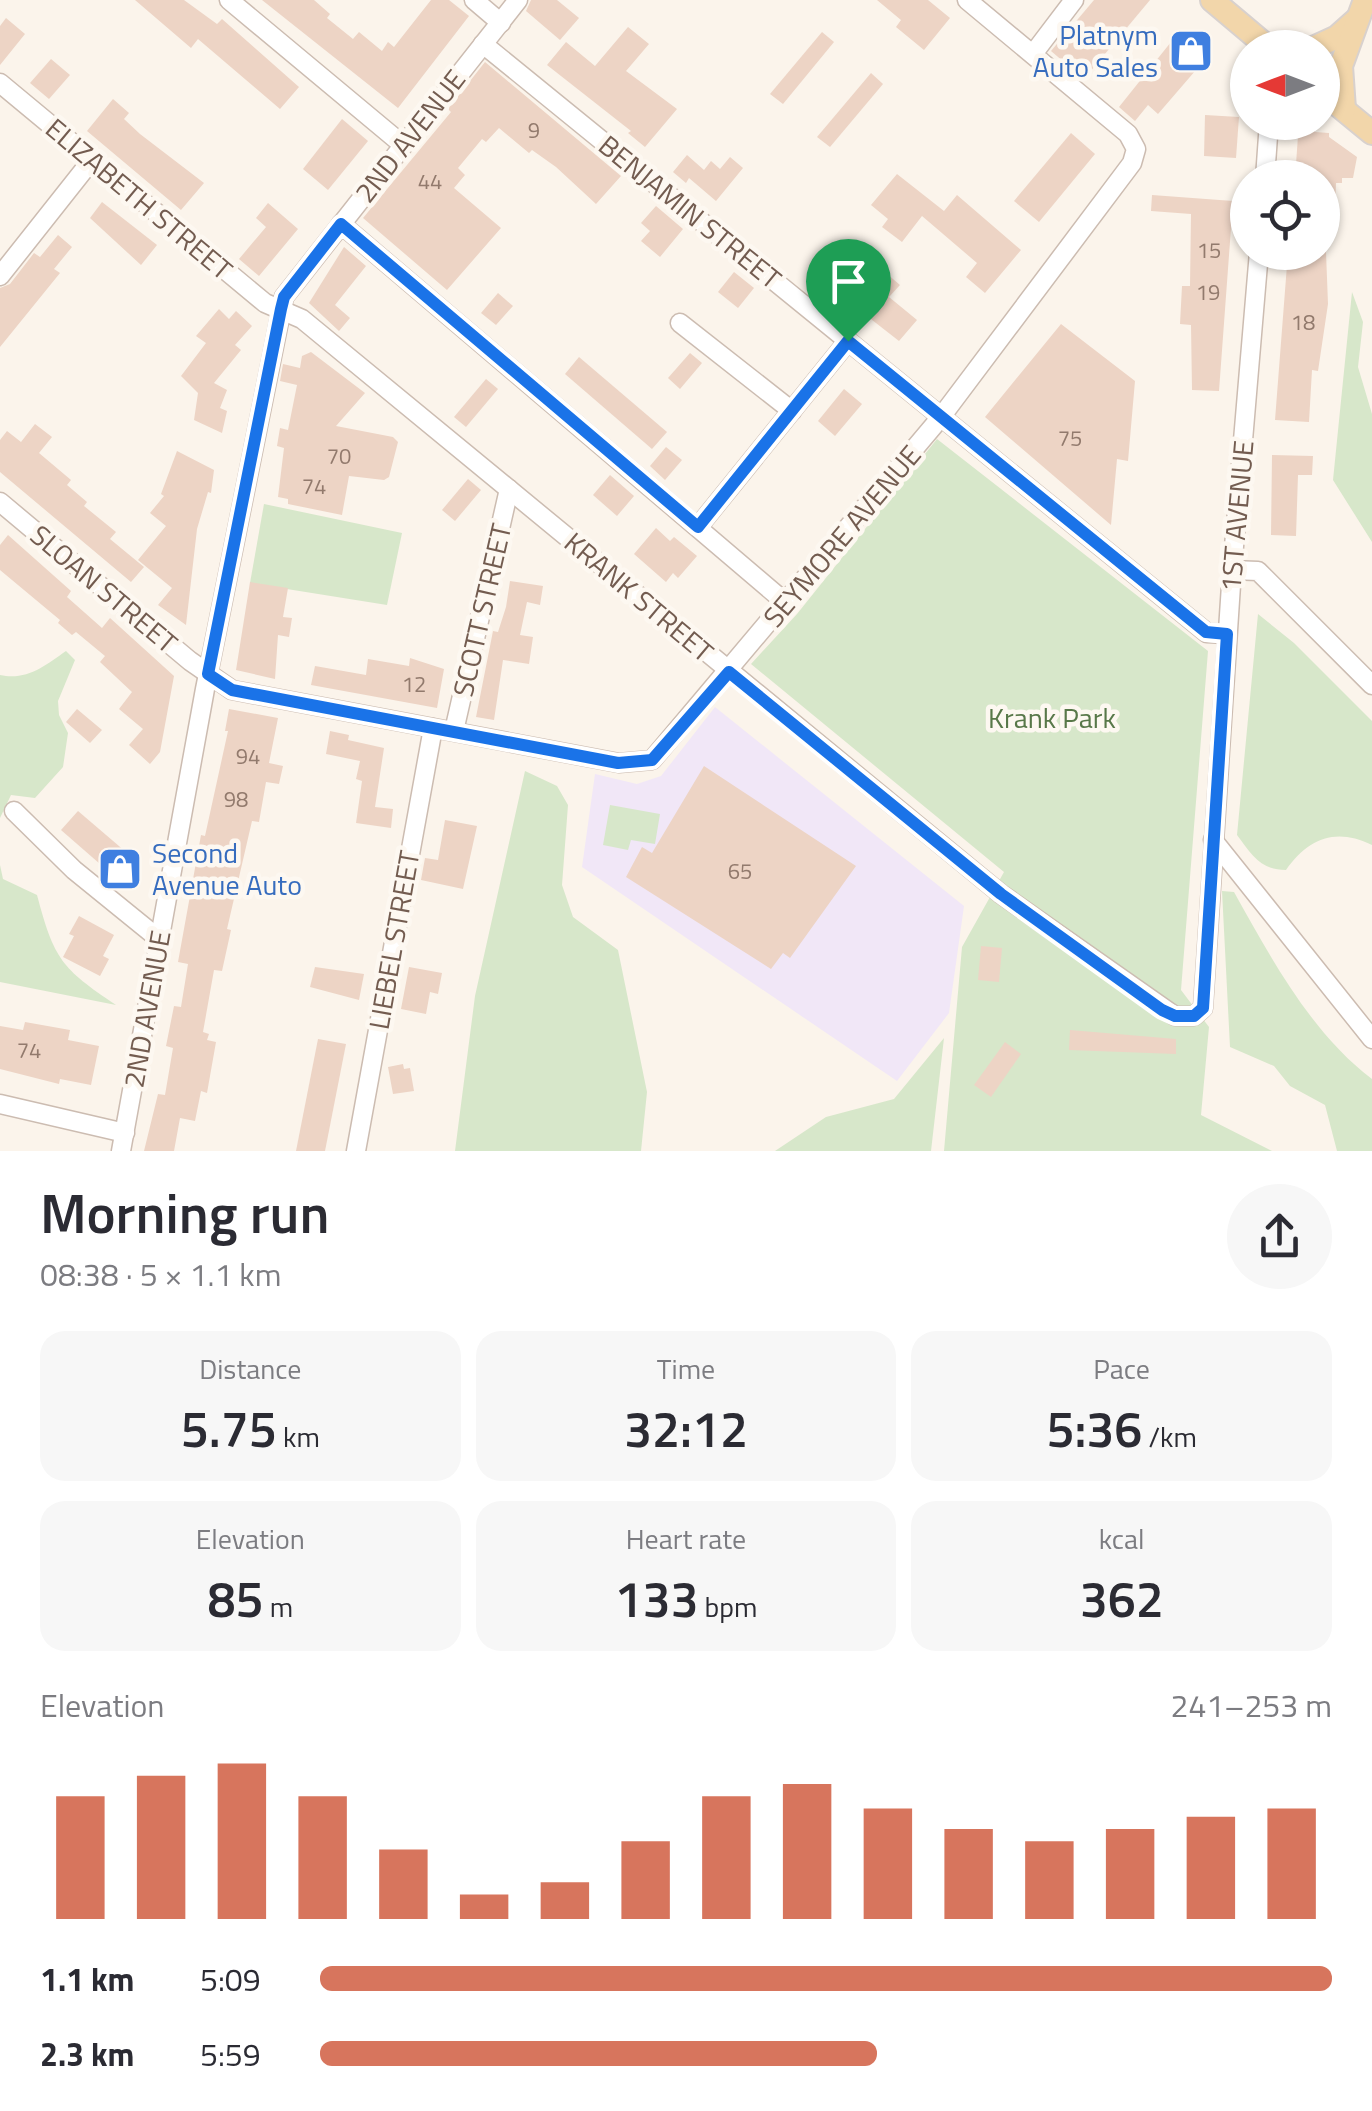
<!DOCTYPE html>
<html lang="en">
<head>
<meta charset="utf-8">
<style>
  :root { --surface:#fff; --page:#f7f7f7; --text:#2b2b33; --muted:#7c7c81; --accent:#d7755d }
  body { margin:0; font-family:"Titillium Web",sans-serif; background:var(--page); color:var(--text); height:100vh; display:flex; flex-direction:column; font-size:38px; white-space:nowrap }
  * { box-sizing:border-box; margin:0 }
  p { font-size:32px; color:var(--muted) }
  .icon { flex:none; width:55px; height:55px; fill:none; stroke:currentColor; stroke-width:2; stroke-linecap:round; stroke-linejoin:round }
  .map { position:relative; height:1151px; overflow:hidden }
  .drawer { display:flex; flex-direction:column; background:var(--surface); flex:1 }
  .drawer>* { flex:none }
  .needle { width:65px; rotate:270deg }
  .tools { position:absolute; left:1230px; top:30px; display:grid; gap:20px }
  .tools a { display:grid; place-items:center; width:110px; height:110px; border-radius:50%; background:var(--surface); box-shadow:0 2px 8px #0004; font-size:50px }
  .pin { position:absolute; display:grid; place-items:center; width:85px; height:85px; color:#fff; margin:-102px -42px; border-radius:50% 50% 50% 0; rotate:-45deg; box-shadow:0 0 10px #0007 }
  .pin .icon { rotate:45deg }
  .round { display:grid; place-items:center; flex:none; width:105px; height:105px; border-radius:52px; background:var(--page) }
  .headline { display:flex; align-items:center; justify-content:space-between; height:170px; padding:0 40px }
  h1 { font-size:55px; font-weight:600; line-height:75px }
  .metrics { display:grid; grid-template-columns:repeat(3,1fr); gap:15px; height:170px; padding:10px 40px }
  .metrics div { display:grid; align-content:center; border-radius:25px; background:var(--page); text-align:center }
  .metrics b { font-size:50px; font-weight:600 }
  .metrics small { font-size:28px; font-weight:400 }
  .metrics p { font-size:28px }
  .chart { height:280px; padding:20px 40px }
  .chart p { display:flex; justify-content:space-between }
  .chart svg { width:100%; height:180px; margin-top:10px; stroke:var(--accent); stroke-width:6 }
  ul { padding:0 40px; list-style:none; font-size:32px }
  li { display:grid; grid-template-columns:160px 120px 1fr; align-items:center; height:75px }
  li i { height:25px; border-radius:12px; background:var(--accent) }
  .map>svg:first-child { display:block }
  .education { fill:#f1e7f7 }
  .green { fill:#d7e7ca }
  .building { fill:#edd4c5 }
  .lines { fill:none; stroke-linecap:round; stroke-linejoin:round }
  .minor-casing { stroke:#ccbcb1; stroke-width:21 }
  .major-casing { stroke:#d8d1ce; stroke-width:26 }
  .minor { stroke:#fff; stroke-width:18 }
  .major { stroke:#f2d6aa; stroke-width:22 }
  .route-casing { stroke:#fff; stroke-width:20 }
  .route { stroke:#1a73e8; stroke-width:12 }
  .labels { text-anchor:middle; stroke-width:9; stroke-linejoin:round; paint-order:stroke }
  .number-label { font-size:22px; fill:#927a6d }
  .shop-label { font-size:28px; fill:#366cbe; stroke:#fdf8f1; text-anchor:end }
  .street-label { font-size:28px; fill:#735c50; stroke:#fdf8f1 }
  .park-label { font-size:28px; fill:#587849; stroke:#fdf8f1 }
</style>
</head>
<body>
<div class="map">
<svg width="1372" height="1151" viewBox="0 0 1372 1151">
  <rect width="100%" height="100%" fill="#fbf4eb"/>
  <path class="education" d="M715,707L964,906L949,1013L897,1081L582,867L595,774L637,784L661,776Z"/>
  <g class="green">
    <path d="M1352,292L1363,322L1358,367L1372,414V542L1333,480Z"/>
    <path d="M937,439L1208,651L1181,990L1209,1027L1201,1115L1272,1151H944L962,947L1004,872L751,664L797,614Z"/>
    <path d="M264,504L402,533L387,605L250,583Z"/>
    <path d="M1258,614L1294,643L1372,721V845C1335,827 1308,839 1286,870C1260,870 1252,855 1237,835Z"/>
    <path d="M66,651L75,660L58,701L59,715L68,733L63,767L35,798L11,795L0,818V675C26,681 45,666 66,651Z"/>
    <path d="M525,771L557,786L568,805L562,885L573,917L618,950L647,1092L641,1151H455L475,996Z"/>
    <path d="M610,805L660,814L655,844L631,840L628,850L603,845Z"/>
    <path d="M0,865L3,879L37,895C54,959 61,968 116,1005L0,982Z"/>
    <path d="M1222,891L1234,892C1271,958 1311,1033 1372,1079V1151H1337L1325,1105L1290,1086L1274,1066L1230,1047Z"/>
    <path d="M944,1038L931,1151H775L826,1117L894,1099Z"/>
  </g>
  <g class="building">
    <path d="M135,0H184L217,24L222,19L299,87L280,109L198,39L191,48Z"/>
    <path d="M262,0H314L330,14L327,18L353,39L359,32L382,51L388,42L394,47L431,0H449L469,16L398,108Z"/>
    <path d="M531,0H557L579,18L560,40L526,11Z"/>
    <path d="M877,0H928L950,18L924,50L896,27L901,20Z"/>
    <path d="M1094,0H1150L1084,79L1051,51Z"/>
    <path d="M6,18L25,34L0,65V26Z"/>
    <path d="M628,27L649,44L626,71L677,109L645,147L628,133L631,131L547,65L566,42L595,66Z"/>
    <path d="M822,32L834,42L783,104L770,94Z"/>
    <path d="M1179,32L1208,56L1158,114L1148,105L1135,121L1119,107Z"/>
    <path d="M51,59L70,75L49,99L30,83Z"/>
    <path d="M485,62L621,176L596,204L556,167L532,150L529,153L499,128L486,142L482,139L458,168L465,175L454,188L501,228L447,290L363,218L451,112L448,109Z"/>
    <path d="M871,73L883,84L830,147L817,137Z"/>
    <path d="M113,99L129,113L124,119L140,134L204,183L181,210L87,131Z"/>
    <path d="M1205,115L1239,117L1236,158L1204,156Z"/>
    <path d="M342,119L368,141L328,190L303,169Z"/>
    <path d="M1299,122H1316L1315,132L1329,133V137L1357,157L1353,178H1342V183H1336L1335,213L1322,212V178H1295Z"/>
    <path d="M1071,133L1095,154L1039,222L1014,201Z"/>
    <path d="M687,155L704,170L711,161L720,169L730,157L743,168L716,201L689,178L686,183L673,172Z"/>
    <path d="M897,174L944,211L957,195L1021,250L985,293L966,277L977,263L922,216L902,242L882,227L888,219L871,205Z"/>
    <path d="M1152,195L1233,201L1219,391L1192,390L1191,325L1180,324L1182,286H1190L1191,214L1151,211Z"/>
    <path d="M102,202L157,245L141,265L90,218Z"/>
    <path d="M268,203L298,229L259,276L239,259L266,227L256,218Z"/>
    <path d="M656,206L683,229L660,257L641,241L650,231L641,223Z"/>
    <path d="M58,235L72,247L54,269L60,273L0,347V288L10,284L34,253L40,257Z"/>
    <path d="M344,247L366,266L335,305L350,318L339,331L309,303Z"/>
    <path d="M1288,252H1326L1328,304L1318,371L1312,370L1309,422L1275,420Z"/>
    <path d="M832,258L865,286L880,268L900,285L889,297L917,320L899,341L817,277Z"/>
    <path d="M734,272L754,288L738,308L718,292Z"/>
    <path d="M498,293L513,306L496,325L481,313Z"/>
    <path d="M219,309L229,319L236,311L252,326L235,345L241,350L214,383L227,390L220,408L227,411L222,433L194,420L198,393L181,376L206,343L196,336Z"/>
    <path d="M1061,324L1135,381L1128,461L1117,459L1111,525L985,417Z"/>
    <path d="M311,352L365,393L336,426L393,437L398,442L389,477L384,480L349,476L342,515L288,504V499L278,497L284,448L277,446L280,428L288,430L297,385L280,381L283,364L300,368L302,356Z"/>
    <path d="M690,353L702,363L680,389L668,378Z"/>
    <path d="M579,357L667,432L652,449L565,374Z"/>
    <path d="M486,379L498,389L466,427L454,417Z"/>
    <path d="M844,389L862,404L835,436L818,421Z"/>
    <path d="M35,424L52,437L39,453L71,480L67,485L87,502L84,506L116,532L110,539L144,567L131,582L0,472V440L7,431L21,442Z"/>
    <path d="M666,447L682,460L665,480L650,466Z"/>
    <path d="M177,451L214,470L211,493L208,492L197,529L186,625L158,605L172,588L138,560L166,526L150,513L164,496L161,494Z"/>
    <path d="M1272,455L1313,456L1312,475H1298L1296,536L1271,535Z"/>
    <path d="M610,475L634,496L617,516L593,495Z"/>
    <path d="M468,479L481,490L455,521L442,510Z"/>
    <path d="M656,528L670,541L674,537L697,556L678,578L673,573L666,582L634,554Z"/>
    <path d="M8,535L71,591L67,597L102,628L110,618L174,676L160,752L150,764L129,745L143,729L119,709L132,692L100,662L105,656L76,632L72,635L58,623L60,620L0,570V545Z"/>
    <path d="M510,581L543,586L540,605L527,602L520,635L533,637L529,664L503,660L494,720L476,717L493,631L498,632L506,607Z"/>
    <path d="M250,582L288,588L283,617L292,618L289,637L278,635L275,679L236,670Z"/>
    <path d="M410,658L444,669L437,708L311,685L315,666L366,675L368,659L409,666Z"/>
    <path d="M77,709L102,730L90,743L66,722Z"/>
    <path d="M229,709L278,718L269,763L283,766L279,784L266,782L259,822L252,821L227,929L231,930L222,971L214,970L203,1032L209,1034L207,1040L216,1042L207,1093L201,1091L195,1121L180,1118L174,1151H144L158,1094L165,1095L173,1048L166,1046L174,1006L181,1007L188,964L178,962L201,835L205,836L228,731H225Z"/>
    <path d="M330,731L349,735L348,740L384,748L375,807L393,809L391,828L356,823L362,781L356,779L360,761L326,754Z"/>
    <path d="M704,766L856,866L790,958L783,953L771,969L626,877L642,847L652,853Z"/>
    <path d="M78,811L140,864L123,884L61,830Z"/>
    <path d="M445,820L477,826L463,889L421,880L425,858L438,860Z"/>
    <path d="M79,916L114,935L103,956L109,959L100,976L63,957L74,936L69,934Z"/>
    <path d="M981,946L1002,948L999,982L978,980Z"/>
    <path d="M315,967L364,974L359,1000L310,987Z"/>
    <path d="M409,967L442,973L438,994L430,992L426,1014L401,1009Z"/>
    <path d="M25,1022L70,1030L68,1040L99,1046L91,1085L60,1079L59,1084L0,1069V1026L23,1030Z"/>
    <path d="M1070,1030L1176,1039V1054L1069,1050Z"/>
    <path d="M318,1039L346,1044L325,1151H296Z"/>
    <path d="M1005,1042L1021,1054L991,1097L974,1085Z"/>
    <path d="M403,1064L404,1069L410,1068L414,1091L393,1094L388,1067Z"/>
  </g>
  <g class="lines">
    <defs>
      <g id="minor">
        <path d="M229,0L403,145"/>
        <path d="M474,0L501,23"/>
        <path d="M483,44L1207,633L1227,634"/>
        <path d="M1033,54L1074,0"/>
        <path d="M0,83L265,303L302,319L1001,894L1175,1016H1194L1203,1008L1232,570L1259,252"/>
        <path d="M1265,178L1269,122"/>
        <path d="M341,224L786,603"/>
        <path d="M0,276L91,161"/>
        <path d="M680,323L792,411"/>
        <path d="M0,502L190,661L232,690L619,763L652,760L941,417L1132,163L1136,149L1128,134L967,0"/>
        <path d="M698,527L848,341"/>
        <path d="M1232,570L1258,571L1372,685"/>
        <path d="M454,731L509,489"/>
        <path d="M14,811L74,870L159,939"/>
        <path d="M1213,840L1372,1039"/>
        <path d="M0,1104L125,1133"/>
        <path d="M121,1151L205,689L284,297L518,0"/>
        <path d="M356,1151L433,728"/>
      </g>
      <g id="major">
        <path d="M1212,0L1269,48"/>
        <path d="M1313,48L1337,37L1355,21"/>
        <path d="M1322,92L1372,133"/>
        <path d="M1344,109L1341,66L1365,0"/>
      </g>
    </defs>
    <use href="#minor" class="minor-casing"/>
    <use href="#major" class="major-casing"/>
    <use href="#minor" class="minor"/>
    <use href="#major" class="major"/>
  </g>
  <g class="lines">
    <defs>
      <path id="route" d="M341,224L698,527L848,341L1206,632L1227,634L1203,1008L1194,1016H1175L1162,1010L1001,894L729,672L652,760L618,763L232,690L208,674L281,309L284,297Z"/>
    </defs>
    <use href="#route" class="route-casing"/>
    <use href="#route" class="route"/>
  </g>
  <defs>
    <symbol id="shop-square" viewBox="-11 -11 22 22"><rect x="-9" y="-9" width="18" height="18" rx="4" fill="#3f7fe0" stroke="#fdf8f1"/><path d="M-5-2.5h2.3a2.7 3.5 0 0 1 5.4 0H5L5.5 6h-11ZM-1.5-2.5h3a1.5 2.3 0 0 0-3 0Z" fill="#fff"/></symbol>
  </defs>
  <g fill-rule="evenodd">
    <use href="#shop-square" x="1166" y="26" width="50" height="50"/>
    <use href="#shop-square" x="95" y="844" width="50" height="50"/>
  </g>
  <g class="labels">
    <g class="number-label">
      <text x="534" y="138">9</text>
      <text x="430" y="189">44</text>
      <text x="1209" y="258">15</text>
      <text x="1208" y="300">19</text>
      <text x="1303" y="330">18</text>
      <text x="1070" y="446">75</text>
      <text x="339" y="464">70</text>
      <text x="314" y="494">74</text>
      <text x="414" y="692">12</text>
      <text x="248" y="764">94</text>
      <text x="236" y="807">98</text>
      <text x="740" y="879">65</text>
      <text x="29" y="1058">74</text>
    </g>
    <g class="shop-label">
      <text x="1158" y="45">Platnym<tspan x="1158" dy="32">Auto Sales</tspan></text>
      <text x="152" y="863" text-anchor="start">Second<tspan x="152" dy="32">Avenue Auto</tspan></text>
    </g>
    <g class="street-label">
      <text transform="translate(410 136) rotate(-52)" y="10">2ND AVENUE</text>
      <text transform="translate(139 199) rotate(40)" y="10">ELIZABETH STREET</text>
      <text transform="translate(690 212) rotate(39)" y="10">BENJAMIN STREET</text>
      <text transform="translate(1237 516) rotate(-85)" y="10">1ST AVENUE</text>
      <text transform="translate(842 536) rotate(-50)" y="10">SEYMORE AVENUE</text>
      <text transform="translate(104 589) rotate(40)" y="10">SLOAN STREET</text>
      <text transform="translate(639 597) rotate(40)" y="10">KRANK STREET</text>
      <text transform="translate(482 610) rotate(-77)" y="10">SCOTT STREET</text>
      <text transform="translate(394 940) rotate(-80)" y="10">LIEBEL STREET</text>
      <text transform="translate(147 1009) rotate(-80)" y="10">2ND AVENUE</text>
    </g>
    <g class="park-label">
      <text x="1052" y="728">Krank Park</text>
    </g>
  </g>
</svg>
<div class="tools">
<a><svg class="needle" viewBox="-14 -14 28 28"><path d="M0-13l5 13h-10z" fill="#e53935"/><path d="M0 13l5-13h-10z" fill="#7c7c81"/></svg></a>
<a><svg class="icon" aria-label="locate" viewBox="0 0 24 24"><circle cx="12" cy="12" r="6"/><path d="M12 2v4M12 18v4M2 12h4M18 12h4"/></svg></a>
</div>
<div class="pin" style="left:848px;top:341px;background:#1e9e55"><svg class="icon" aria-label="arrive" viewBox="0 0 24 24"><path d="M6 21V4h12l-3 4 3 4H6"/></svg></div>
</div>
<section class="drawer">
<div class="headline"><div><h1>Morning run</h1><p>08:38 · 5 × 1.1 km</p></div><a class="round"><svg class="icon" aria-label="share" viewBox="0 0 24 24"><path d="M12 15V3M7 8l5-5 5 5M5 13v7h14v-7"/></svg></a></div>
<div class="metrics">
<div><p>Distance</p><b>5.75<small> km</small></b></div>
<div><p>Time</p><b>32:12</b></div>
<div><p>Pace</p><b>5:36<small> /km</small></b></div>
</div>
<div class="metrics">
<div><p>Elevation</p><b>85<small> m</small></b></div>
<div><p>Heart rate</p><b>133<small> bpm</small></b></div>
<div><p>kcal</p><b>362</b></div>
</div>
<div class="chart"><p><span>Elevation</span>241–253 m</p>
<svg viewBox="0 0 160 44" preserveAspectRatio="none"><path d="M5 44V14M15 44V9M25 44V6M35 44V14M45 44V27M55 44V38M65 44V35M75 44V25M85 44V14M95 44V11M105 44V17M115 44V22M125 44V25M135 44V22M145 44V19M155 44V17"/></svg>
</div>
<ul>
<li><b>1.1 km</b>5:09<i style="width:100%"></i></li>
<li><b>2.3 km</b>5:59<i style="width:55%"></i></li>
</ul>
</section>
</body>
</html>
